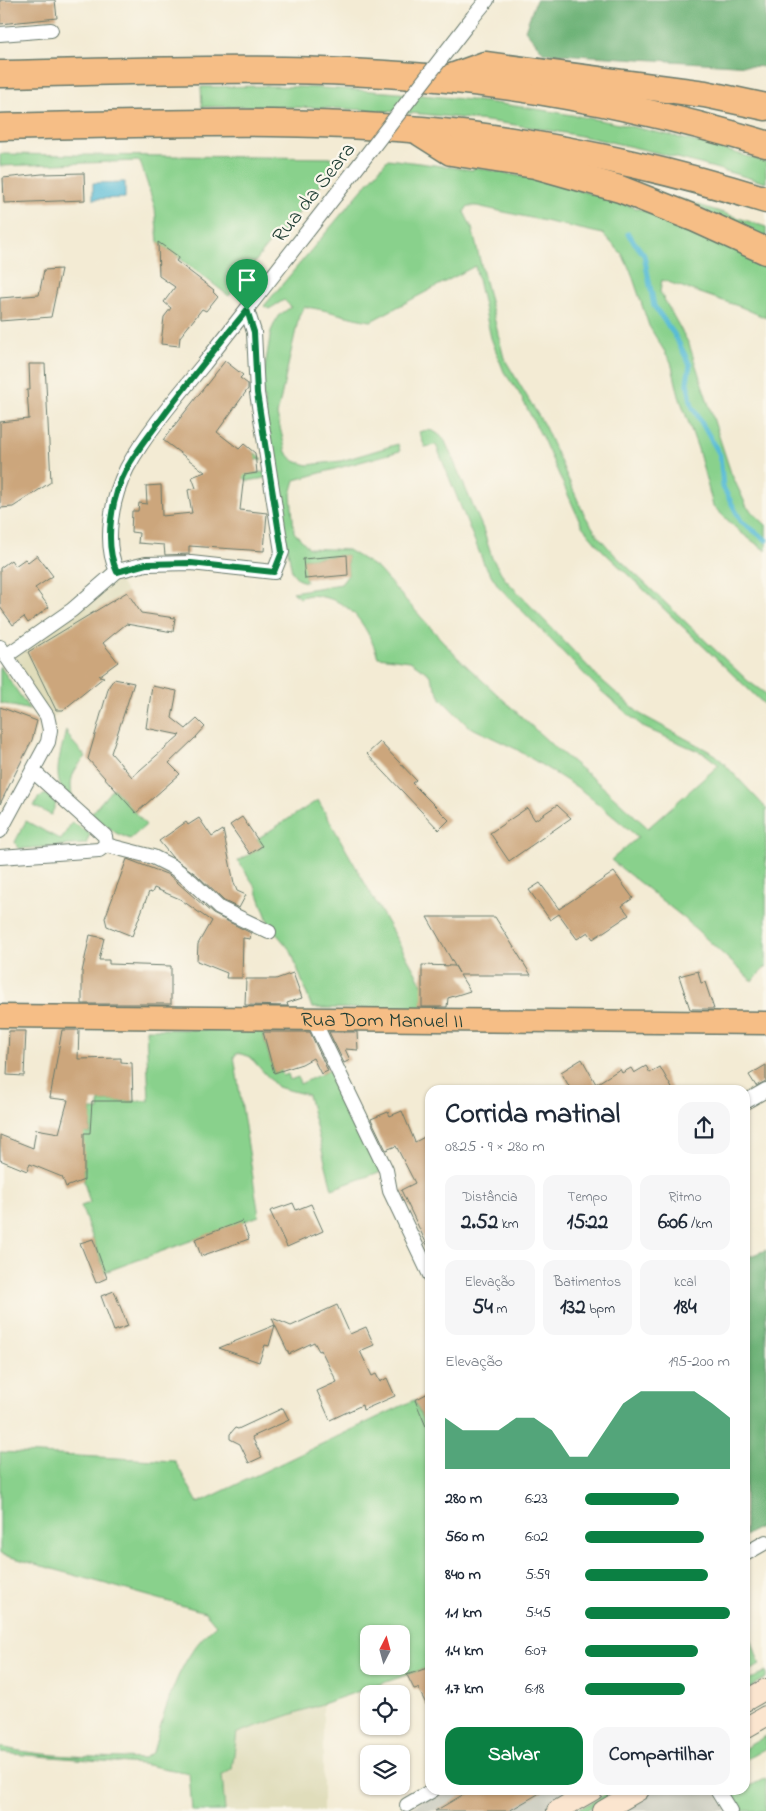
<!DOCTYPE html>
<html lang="pt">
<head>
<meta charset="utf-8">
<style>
  :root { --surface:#fff; --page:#f6f6f7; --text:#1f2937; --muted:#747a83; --accent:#0b8043 }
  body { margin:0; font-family:"Indie Flower",sans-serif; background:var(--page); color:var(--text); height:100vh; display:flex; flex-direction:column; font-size:19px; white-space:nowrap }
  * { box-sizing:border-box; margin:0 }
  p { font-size:16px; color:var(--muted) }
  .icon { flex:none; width:28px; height:28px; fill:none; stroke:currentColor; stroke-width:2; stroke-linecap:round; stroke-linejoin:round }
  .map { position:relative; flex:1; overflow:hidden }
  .side { position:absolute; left:425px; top:1085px; width:325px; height:710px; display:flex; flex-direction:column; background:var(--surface); border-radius:15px; box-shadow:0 1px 4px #0004 }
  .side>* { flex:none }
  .needle { width:32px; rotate:6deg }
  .buttons { position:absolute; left:360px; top:1625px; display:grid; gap:10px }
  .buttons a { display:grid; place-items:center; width:50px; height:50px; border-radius:10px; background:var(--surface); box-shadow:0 1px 4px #0004; font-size:25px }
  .pin { position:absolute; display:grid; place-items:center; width:42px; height:42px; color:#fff; margin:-51px -21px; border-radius:50% 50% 50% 0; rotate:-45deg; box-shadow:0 0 5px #0007 }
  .pin .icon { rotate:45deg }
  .round { display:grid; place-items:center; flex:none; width:52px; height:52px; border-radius:15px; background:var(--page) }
  .overview { display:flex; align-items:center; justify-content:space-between; height:85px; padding:0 20px }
  h1 { font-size:28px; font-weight:800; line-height:38px }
  .metrics { display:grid; grid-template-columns:repeat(3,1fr); gap:8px; height:85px; padding:5px 20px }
  .metrics div { display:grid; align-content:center; border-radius:12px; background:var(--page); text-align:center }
  .metrics b { font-size:21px; font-weight:800 }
  .metrics small { font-size:14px; font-weight:400 }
  .metrics p { font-size:14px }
  .chart { height:140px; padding:10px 20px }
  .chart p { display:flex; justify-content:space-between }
  .chart svg { width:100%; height:90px; margin-top:5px; fill:var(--accent); opacity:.7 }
  .button { display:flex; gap:10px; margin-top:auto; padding:10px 20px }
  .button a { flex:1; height:58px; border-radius:15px; background:var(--accent); color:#fff; font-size:20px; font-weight:800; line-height:58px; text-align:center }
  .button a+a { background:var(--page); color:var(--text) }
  ul { padding:0 20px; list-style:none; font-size:16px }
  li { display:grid; grid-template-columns:80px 60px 1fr; align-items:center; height:38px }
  li i { height:12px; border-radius:6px; background:var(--accent) }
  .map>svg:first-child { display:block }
  .built { fill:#e0ddbb }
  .industrial { fill:#c4c6b9 }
  .green { fill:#89d18c; stroke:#548760; fill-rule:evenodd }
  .forest { fill:#6eb378; stroke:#467856 }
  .water { fill:#58bcd6; stroke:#3c7c85 }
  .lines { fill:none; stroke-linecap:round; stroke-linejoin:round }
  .stream { stroke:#58bcd6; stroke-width:5 }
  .building { fill:#cca67b }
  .minor-casing { stroke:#697a6c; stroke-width:16 }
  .secondary-casing { stroke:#697a6c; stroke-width:22 }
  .primary-casing { stroke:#697a6c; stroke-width:25 }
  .motorway-casing { stroke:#697a6c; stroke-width:29 }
  .minor { stroke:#fff; stroke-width:14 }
  .secondary { stroke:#fbe5cf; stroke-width:20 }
  .primary { stroke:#f6be86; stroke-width:22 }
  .motorway { stroke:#f6be86; stroke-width:26 }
  .minor-bridge-casing { stroke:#697a6c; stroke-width:16; stroke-linecap:butt }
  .minor-bridge { stroke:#fff; stroke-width:14 }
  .route-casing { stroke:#fff; stroke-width:10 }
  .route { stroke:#0b8043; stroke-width:6 }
  .labels { text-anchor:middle; stroke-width:4.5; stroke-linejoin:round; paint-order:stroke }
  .street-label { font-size:21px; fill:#1f3d34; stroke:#fbf7ec }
</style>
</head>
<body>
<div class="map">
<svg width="766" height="1811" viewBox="0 0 766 1811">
  <rect width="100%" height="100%" fill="#fbf7ec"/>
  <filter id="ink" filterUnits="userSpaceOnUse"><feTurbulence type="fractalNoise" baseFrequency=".02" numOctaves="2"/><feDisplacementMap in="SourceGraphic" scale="10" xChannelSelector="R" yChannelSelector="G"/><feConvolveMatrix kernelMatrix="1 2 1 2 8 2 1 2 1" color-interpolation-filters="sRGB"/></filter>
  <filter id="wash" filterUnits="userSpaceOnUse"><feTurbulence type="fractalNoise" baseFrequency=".0096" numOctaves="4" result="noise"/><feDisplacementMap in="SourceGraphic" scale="20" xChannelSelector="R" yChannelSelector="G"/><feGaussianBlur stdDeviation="1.12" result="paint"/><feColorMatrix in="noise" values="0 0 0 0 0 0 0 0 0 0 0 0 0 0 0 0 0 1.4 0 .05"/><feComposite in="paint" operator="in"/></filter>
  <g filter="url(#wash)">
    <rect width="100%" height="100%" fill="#f3ebd4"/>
    <g class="built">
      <path d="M116,577L141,612L103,643L118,662L91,683L92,686L51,720L10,657Z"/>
      <path d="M323,1703V1811H225L222,1775L232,1768L237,1733Z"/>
    </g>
    <g class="industrial">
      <path d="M438,1790H588L552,1811H406Z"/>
      <path d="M642,1790H715L728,1811H606Z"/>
    </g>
    <g class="green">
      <path d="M271,86C441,91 603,111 766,162V183C696,162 625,143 553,131C437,111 319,105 202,107L201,87Z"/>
      <path d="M0,154L341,158L281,236H275L229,296L158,242L155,208L140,161L0,166Z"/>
      <path d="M388,159L473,170L474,167C543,180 611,196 676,223C706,236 736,251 766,265V318L741,307L662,280L660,292L689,344L731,473L747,507L766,525V551L740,532L713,506L698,449L679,396L671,362L649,326L631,272L622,254L603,234L477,206H468L464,212L472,228L504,358L544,425L584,514L598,536L615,555L748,681L766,694V706L603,551L582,526L543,439L519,393L504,372L491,338L475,266L371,321C348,318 327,309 304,307L299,316L277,415L286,452L294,461L308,465L341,461L398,444L400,451L295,480L291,494L294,532L309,548L348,550L377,568L457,657L552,745L602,786L648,828L719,765L705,754L645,728L630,716L599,689L499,587L484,564L436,445L425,447L419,432C430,428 437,431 445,441L483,529L492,558L505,579L597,676L640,714L716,755L766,808V967L752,981L684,918L611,860L638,837L580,789L516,749L468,726L442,700L429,674L410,661L378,657C368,629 354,603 323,597C314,595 308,594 300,598L293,592L341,584L348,575L347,555L304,559L306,582L299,580L292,572L274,475L262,385L271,331L278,316L291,307L284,300L269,309L264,306Z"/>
      <path d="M681,199L766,227V242Z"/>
      <path d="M251,450L263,459L244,462L246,474L264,472L265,478L248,481L234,471Z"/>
      <path d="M0,666L30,710L0,703Z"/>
      <path d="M66,730L71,740L86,757C73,769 68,781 73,798C69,795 63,791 61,787C53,772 63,745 66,730Z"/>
      <path d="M113,788L146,825L130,839L116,833L91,814Z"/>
      <path d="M46,794L56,804L51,815L34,806L39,797Z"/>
      <path d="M318,800L423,986L422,1009L312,1008L291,951L270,926L255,886L238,861L262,847L257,839Z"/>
      <path d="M26,821L61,840L72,822L90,834L86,844L19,849L15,842Z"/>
      <path d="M146,1029L262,1030L274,1073L281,1070L283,1076L288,1074L290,1080L298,1077L300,1084L330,1070L382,1171L332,1189L308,1095L277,1087L250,1057L238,1053L234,1056L259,1216L105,1272L81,1206L90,1203L84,1182V1158H78L79,1133H90L91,1110H99V1101H149Z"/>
      <path d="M414,1400L427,1429L430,1428V1667L237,1733L232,1768L222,1775L225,1811H192L189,1773L141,1764L0,1753V1747C45,1758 95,1756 142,1759L153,1752C166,1707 178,1656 216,1625L205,1612L0,1554V1452L175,1461L198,1503ZM369,1634H401V1666H369Z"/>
      <path d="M745,1621L760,1665L745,1674Z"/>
      <path d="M766,1671V1678L745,1691V1683Z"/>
      <path d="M766,1736V1748L745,1760V1748Z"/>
      <path d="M766,1778V1811H742L728,1790H745V1785L749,1784L750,1786Z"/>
      <path d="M613,1790H621L585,1811H576Z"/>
    </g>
    <g class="forest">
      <path d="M536,0H766V67L544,53L525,30Z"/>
      <path d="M766,1250V1523L745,1536V1258Z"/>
    </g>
    <path class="water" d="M125,182V198L93,199V183Z"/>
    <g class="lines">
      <path class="stream" d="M628,234L644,255L654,306L674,334L690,365L687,382L692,406L720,455L723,487L741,521L766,540"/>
    </g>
    <g id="blocks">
      <g class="building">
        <path d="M0,0H55L57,18L0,24Z"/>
        <path d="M84,173L85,200L4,203L3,178L42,174Z"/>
        <path d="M158,242L179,257L176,261L214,290L213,291L218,296L206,311L202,309L180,337L179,346L161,344L164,317L171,308L164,302L175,287L159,276Z"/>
        <path d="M61,269L51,317L0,321V298L39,295L44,270Z"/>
        <path d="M225,361L243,375L240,378L248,384V389L217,432L239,449L244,444L255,453L257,473L244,475L240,510L267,513L264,551L189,546V554L165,555L164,545L138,543L139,533L131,532L132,511H138L139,503L147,504L146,486L161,485L162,516L192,513L188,490L196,488L192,477L205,472L163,440Z"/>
        <path d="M29,364H45L51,482L13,507L0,508V422L29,419L27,390H30Z"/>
        <path d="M37,555L53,576L35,588L49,607L28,623L24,617L13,625L0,607V568L11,560L15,566L25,559L28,562Z"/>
        <path d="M347,555L348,575L305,579L303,559Z"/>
        <path d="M127,592L141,613L175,618L173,632L126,624L103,643L118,662L99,676L104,677L63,710H56L28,652Z"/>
        <path d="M114,679L134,683L111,753L132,777L180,735L146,728L152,686L177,691L172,718L186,729L197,719L205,727L196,737L197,738H195L169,763L180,774L136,813L88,759L109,686Z"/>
        <path d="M0,707L37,721L32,740L0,804Z"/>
        <path d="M380,742L416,780L412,783L449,820L439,830L367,754Z"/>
        <path d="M557,805L571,818L509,861L490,833L527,808L535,820Z"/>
        <path d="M242,817L262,846L250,854L230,825Z"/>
        <path d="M199,818L212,837L223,830L234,883L237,891L246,895L239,908L224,901L197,875L172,857L159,841L186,822L188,825Z"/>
        <path d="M127,859L169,875L213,914L251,933L250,939L243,938L242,978H226L227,973L197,961L198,944L211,921L180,899L154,888L152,893L149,892L132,936L107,926L105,918Z"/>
        <path d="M614,872L633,898L622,906L629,915L593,939L588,932L577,939L559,914L550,920L529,890L540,883L559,909Z"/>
        <path d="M427,917H495L531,975H460L470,991L448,998L447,1007H422V965L455,966L459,973Z"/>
        <path d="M90,935L104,938L99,960H109V964L171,966V1004H82V972Z"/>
        <path d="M698,971L701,983L705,982L714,1009H690L679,976Z"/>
        <path d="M293,973L302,998L287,1003L288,1006L245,1005L246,979H276Z"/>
        <path d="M62,1030H79L78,1059L121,1058V1062L132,1063L133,1101H92L90,1133H84V1180L66,1187L62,1177L30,1164L27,1171L0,1160V1135L33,1148L36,1129L59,1133L68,1100L50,1098Z"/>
        <path d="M9,1031H26L24,1076L7,1075Z"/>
        <path d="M263,1032H310L328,1071L321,1074L313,1058L302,1064L274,1073Z"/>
        <path d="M329,1032H357L358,1050L345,1049L350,1060L344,1063Z"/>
        <path d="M582,1059L596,1084L620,1069L622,1073L631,1068L634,1073L646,1066L650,1073L660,1067L673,1090H571L561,1072Z"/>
        <path d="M766,1065V1081L756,1086L749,1075Z"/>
        <path d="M402,1111L415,1142L430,1134V1251L401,1190L415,1183L396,1146L386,1150L371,1119L388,1112L390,1116Z"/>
        <path d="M293,1203L296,1210L311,1204L323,1231L287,1247L270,1211Z"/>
        <path d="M242,1221L249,1239L201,1256L195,1239Z"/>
        <path d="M93,1239L107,1278L96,1283L80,1243Z"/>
        <path d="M114,1291L128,1326L114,1331L101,1296Z"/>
        <path d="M337,1305L350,1334L366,1327L374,1345L360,1351L372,1376L376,1374L380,1382L387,1378L395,1396L363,1410L362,1405L330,1420L317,1391L337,1382L321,1350L319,1351L314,1342L289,1354L275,1325L269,1346L265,1345L259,1362L219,1348L275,1325L272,1318L291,1326Z"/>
        <path d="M430,1392V1436L415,1400Z"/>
        <path d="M283,1408L289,1420L252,1437L262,1457L249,1463L240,1444L230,1439V1434L235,1428L238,1429Z"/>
        <path d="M430,1667V1712L418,1688L414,1689L407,1675Z"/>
        <path d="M471,1790H545L509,1811H435Z"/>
      </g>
    </g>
  </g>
  <g filter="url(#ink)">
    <use href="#blocks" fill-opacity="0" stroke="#697a6c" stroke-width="1"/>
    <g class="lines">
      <defs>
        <g id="minor">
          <path d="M473,17L487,0"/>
          <path d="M0,34L51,30"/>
          <path d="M117,571C103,542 112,497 127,468C147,431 177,397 204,364C247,308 291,252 335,196"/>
          <path d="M0,647L47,716L50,730L48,742L0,831"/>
          <path d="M6,656L72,610L117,571L146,564L191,563L274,572L282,552L257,393L254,332L247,310"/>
          <path d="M33,771L105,836L106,845"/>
          <path d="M106,845L153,857L173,867L192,882L219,908L269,932"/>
          <path d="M0,857L99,850L106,845"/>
          <path d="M313,1019L386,1170L390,1191L430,1275"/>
          <path d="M745,1102L766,1090"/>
          <path d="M745,1554L766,1542"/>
          <path d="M717,1790L730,1811"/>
          <path d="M407,1805L433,1790"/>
        </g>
        <g id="secondary">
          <path d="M745,1701L766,1689"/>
          <path d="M745,1728L766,1716"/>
          <path d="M557,1811L593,1790"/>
          <path d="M603,1811L639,1790"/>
        </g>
        <g id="primary">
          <path id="s1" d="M0,1016L766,1023"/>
        </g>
        <g id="motorway">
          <path d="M0,74C149,71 298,64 447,79C555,90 662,113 766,144"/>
          <path d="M452,77L485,65L705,94L766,107"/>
          <path d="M0,127C156,124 314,116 470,135C570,148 669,170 766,200"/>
          <path d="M421,133L451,152L535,165L620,189L696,219L766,251"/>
        </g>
      </defs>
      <use href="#minor" class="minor-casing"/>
      <use href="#secondary" class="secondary-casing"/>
      <use href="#primary" class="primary-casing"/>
      <use href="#motorway" class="motorway-casing"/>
      <use href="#minor" class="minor"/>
      <use href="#secondary" class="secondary"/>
      <use href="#primary" class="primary"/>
      <use href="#motorway" class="motorway"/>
      <defs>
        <path id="minor-bridge" d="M335,196L473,17"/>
      </defs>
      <use href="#minor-bridge" class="minor-bridge-casing"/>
      <use href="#minor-bridge" class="minor-bridge"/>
    </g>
  </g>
  <g class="lines" filter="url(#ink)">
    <defs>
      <path id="route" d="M247,310L254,332L257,393L282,552L274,572L191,563L146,564L117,572C103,542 112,496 127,468C137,450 150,434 162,418C189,381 218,345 247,310Z"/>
    </defs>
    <use href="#route" class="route-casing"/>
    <use href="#route" class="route"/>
  </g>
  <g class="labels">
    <g class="street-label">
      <text transform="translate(313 192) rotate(-52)" y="7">Rua da Seara</text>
      <text dy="7" stroke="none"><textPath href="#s1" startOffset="382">Rua Dom Manuel II</textPath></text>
    </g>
  </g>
</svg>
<div class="buttons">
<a><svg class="needle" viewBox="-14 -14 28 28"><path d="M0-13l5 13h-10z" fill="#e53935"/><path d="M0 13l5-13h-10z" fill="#747a83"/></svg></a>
<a><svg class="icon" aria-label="locate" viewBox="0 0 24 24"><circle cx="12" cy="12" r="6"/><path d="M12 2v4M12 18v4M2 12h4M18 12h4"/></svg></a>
<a><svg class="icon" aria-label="layers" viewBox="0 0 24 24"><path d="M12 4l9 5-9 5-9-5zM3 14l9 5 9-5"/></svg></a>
</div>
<div class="pin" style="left:247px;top:310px;background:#1e9e55"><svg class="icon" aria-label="arrive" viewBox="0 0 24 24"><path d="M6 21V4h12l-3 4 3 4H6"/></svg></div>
<section class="side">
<div class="overview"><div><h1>Corrida matinal</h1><p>08:25 · 9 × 280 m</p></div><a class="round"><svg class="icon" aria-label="share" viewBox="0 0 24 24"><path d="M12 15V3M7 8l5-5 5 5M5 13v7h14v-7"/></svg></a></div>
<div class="metrics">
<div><p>Distância</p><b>2.52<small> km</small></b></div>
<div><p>Tempo</p><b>15:22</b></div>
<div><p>Ritmo</p><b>6:06<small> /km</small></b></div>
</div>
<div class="metrics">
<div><p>Elevação</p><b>54<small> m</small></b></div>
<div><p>Batimentos</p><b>132<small> bpm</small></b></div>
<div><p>kcal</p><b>184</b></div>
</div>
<div class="chart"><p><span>Elevação</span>195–200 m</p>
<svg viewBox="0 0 160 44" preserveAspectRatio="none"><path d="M0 44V19L10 25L20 25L30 25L40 19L50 19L60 25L70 38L80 38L90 25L100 12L110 6L120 6L130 6L140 6L150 12L160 19V44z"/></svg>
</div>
<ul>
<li><b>280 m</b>6:23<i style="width:65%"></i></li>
<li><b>560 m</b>6:02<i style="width:82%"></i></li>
<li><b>840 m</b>5:59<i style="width:85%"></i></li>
<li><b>1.1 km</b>5:45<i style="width:100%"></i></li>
<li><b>1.4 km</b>6:07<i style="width:78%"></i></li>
<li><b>1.7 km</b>6:18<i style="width:69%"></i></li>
</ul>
<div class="button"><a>Salvar</a><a>Compartilhar</a></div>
</section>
</div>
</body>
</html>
